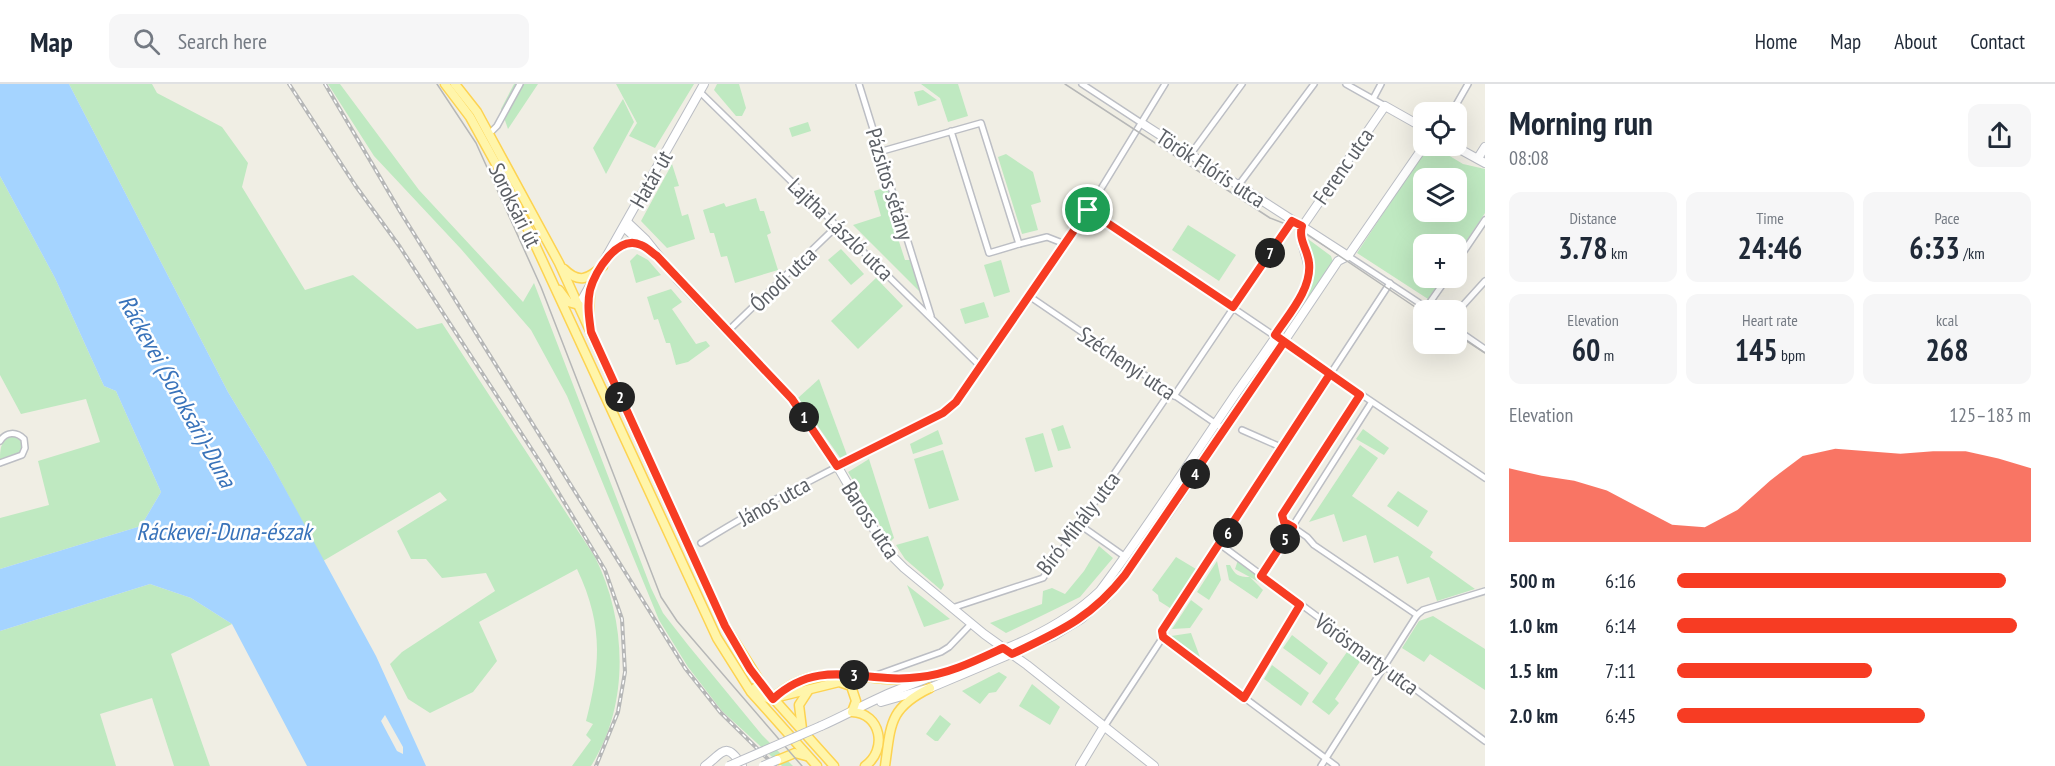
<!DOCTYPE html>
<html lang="en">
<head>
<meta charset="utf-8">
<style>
  :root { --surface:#fff; --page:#f6f6f7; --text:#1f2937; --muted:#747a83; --line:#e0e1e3; --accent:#f73c23 }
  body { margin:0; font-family:"PT Sans Narrow",sans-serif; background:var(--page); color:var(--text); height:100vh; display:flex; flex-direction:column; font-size:22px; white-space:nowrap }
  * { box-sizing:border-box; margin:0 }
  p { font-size:20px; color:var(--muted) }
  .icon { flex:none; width:33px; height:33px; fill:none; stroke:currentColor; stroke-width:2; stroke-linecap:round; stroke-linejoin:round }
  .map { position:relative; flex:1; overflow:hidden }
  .details { display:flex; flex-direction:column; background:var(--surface); width:570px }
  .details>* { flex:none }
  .fabs { position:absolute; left:1413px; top:18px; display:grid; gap:12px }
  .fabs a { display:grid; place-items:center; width:54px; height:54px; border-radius:12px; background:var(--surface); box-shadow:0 6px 24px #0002; font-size:30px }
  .pin { position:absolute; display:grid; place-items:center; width:51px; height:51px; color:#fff; margin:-26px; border:3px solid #fff; border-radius:50%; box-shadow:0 2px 6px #0007 }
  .km { position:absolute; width:30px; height:30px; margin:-15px; border-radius:50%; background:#222; color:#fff; font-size:16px; line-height:30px; text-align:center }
  .round { display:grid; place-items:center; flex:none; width:63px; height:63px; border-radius:12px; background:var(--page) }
  .overview { display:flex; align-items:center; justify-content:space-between; height:102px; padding:0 24px }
  h1 { font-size:33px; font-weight:700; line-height:45px }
  .stats { display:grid; grid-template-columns:repeat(3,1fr); gap:9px; height:102px; padding:6px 24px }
  .stats div { display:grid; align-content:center; border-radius:12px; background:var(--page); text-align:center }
  .stats b { font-size:30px; font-weight:700 }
  .stats small { font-size:16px; font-weight:400 }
  .stats p { font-size:16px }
  .chart { height:168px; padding:12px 24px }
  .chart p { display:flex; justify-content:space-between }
  .chart svg { width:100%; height:108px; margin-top:6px; fill:var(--accent); opacity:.7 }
  ul { padding:0 24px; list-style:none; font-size:20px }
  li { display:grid; grid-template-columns:96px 72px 1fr; align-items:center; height:45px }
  li i { height:15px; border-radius:8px; background:var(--accent) }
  header { display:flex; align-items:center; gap:36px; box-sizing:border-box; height:84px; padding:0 30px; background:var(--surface); border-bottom:2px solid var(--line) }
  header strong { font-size:28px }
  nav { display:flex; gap:33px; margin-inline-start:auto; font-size:21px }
  .search { width:420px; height:54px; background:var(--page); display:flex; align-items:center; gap:15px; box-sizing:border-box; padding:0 21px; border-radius:12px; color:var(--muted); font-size:22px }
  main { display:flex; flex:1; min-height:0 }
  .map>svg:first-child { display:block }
  .green { fill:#bfe9c1; fill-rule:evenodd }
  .water { fill:#a5d4ff }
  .pier { fill:#f0eee4 }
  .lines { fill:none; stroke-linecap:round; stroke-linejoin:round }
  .street-casing { stroke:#bcbec4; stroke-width:8 }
  .secondary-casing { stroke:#babdc4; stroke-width:10 }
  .primary-casing { stroke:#fdd351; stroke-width:11 }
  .street { stroke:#fff; stroke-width:5 }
  .secondary { stroke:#fff; stroke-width:8 }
  .primary { stroke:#fff5aa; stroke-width:8 }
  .tram { stroke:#b6b7b7; stroke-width:1.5 }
  .rail-casing { stroke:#b6b7b7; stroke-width:4 }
  .rail { stroke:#fff; stroke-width:1.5; stroke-dasharray:4.5; stroke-linecap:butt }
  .secondary-bridge-casing { stroke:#babdc4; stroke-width:10; stroke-linecap:butt }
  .secondary-bridge { stroke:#fff; stroke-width:8 }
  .route-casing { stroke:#fff; stroke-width:12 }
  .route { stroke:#f73c23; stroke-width:8 }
  .labels { text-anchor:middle; stroke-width:5; stroke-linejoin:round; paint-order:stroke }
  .street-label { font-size:22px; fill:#5c6066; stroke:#fff }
  .water-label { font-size:24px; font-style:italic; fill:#3973ba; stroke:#fff }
</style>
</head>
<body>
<header>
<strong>Map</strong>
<div class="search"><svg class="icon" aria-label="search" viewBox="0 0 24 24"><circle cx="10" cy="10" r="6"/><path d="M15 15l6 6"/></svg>Search here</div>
<nav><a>Home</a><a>Map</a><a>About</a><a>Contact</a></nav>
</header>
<main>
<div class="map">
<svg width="1485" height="682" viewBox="0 0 1485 682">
  <rect width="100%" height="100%" fill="#f0eee4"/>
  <g class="green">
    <path d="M69,0H152L157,9L222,43L248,79L242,103L305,206L353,191L417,245L442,239L595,473C627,537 630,621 591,682H572L591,656L586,651L593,640L586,637C601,579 603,540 577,485L479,538L497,577L473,608L430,629L408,615L390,580L402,568L495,507L486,489L442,494L426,475H411L397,447L447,416L440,408L323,477L271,379L228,308Z"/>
    <path d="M328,0H340L419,106L523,218L534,199L651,504L663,529L688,561L762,651L793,682H782L722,627L688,583L659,536L567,312L531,246L461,165L374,72Z"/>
    <path d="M514,0H538L508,45L501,25Z"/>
    <path d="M616,0H694L655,64L629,52L637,39Z"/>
    <path d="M717,0H739L746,24L742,32H736L714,6Z"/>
    <path d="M921,0H958L968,32L948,38L940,14Z"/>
    <path d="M923,6L937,16L918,22L914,8Z"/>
    <path d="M623,15L634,38L606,90L593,64Z"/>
    <path d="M808,38L811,47L792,53L789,44Z"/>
    <path d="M1430,64L1438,65L1463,80L1485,85V129L1457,171L1456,160H1424V194H1442L1428,215L1357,169L1423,69ZM1424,94H1456V128H1424Z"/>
    <path d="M1006,70L1033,88L1041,118L1031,121L1038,146L1022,150L998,73Z"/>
    <path d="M672,80L679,102L674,103L682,132L688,130L695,155L667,164L641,137Z"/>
    <path d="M0,92L55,194L104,302L116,307L161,408L141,442L0,485V434L49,421L38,377L100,358L86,315L21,330L0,291Z"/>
    <path d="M887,103L893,120L891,121L894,132L891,133L905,176H910L921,209L853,141L881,132L874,107Z"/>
    <path d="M756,114L760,127H764L771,149L767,151L778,186L735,199L727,172L721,173L714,149H710L703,126L724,119L726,123Z"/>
    <path d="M1188,141L1236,171L1219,197L1172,166Z"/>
    <path d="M1308,155L1331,172L1333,178L1288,246L1284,243C1297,225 1314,206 1314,183C1314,173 1307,163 1308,155Z"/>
    <path d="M841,165L864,190L851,201L828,176Z"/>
    <path d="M637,170L648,176L661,191L636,199L630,177Z"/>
    <path d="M1001,176L1010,208L994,213L984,181Z"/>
    <path d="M876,194L903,222L858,265L831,237Z"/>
    <path d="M671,205L682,218L672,225L696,260L706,257L710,262L688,278L676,281L670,259H666L658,235L654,236L647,213Z"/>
    <path d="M984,218L989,233L965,240L960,225Z"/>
    <path d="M819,295L847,371L841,375L798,314Z"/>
    <path d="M1063,341L1071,364L1058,367L1051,345Z"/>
    <path d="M1363,345L1389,364L1384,371L1356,355Z"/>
    <path d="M938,346L943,360L913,370L910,360Z"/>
    <path d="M1043,349L1053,383L1035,388L1025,354Z"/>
    <path d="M14,352L22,357L23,364L20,370L0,377C0,365 0,355 14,352Z"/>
    <path d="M1360,361L1378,374L1352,412L1433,468L1430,473L1475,505L1437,517L1429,493L1407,500L1398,472L1374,479L1366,451L1343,458L1334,430L1309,438Z"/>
    <path d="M943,366L959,416L929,425L914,375Z"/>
    <path d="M869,375L894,454L890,458L848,388Z"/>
    <path d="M1398,407L1428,427L1418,443L1387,422Z"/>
    <path d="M928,452L944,501L941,506L905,475L896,461Z"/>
    <path d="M1099,462L1113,474L1080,513L1006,549L990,539L1042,520L1043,507L1052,504L1065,510L1084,487Z"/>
    <path d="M1176,473L1201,488L1177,522L1170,524L1159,517L1158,511L1152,506Z"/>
    <path d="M1239,473L1261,492L1259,498L1235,485Z"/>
    <path d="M1217,477L1221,496L1209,516L1197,508Z"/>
    <path d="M1226,481H1230C1235,491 1238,493 1250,493L1263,506L1257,515L1229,496Z"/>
    <path d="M150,500L191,514L232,540L171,570L210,682H174L152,614L100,630L116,682H0V547Z"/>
    <path d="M907,501L950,535L924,543Z"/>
    <path d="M1191,516L1203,525L1190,544L1172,545Z"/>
    <path d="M1433,532L1485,565V606L1430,570L1424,578L1402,564L1419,537Z"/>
    <path d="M1191,549L1200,573L1171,552Z"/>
    <path d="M1292,551L1328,579L1320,591L1283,564Z"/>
    <path d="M1347,568L1361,576L1335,615L1339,619L1329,631L1312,618Z"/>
    <path d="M1272,581L1309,609L1301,622L1264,595Z"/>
    <path d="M999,588L1007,593L996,608L989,609L980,620L962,607Z"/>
    <path d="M1032,600L1060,623L1050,641L1019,622Z"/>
    <path d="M940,631L951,640L938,657H935L926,650Z"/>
  </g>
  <path class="water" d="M0,0H69L228,308L271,379L376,572L426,682H307L232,540L191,514L150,500L0,547V485L141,442L161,408L116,307L104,302L55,194L0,92Z"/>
  <path class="pier" d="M385,631L403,663V670L397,667L381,637Z"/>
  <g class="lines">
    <defs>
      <g id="street">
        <path d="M859,0L931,232"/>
        <path d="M1082,0L1143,40"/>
        <path d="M1346,0L1385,22"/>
        <path d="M700,8L981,283"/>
        <path d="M1373,15L1381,0"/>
        <path d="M1452,28L1468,0"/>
        <path d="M490,49L497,42L520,0"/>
        <path d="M879,68L981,39L1019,160L989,169L951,47"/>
        <path d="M1190,71L1242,0"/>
        <path d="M1238,102L1314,0"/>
        <path d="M1088,126L1485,394"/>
        <path d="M1019,160L1047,153L1065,160"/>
        <path d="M1348,172L1430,226"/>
        <path d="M1456,179L1485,136"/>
        <path d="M1029,212L1225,346"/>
        <path d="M1426,224L1447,194"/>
        <path d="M1456,229L1485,197"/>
        <path d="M1456,245L1485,265"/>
        <path d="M728,247L838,141"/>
        <path d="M1360,311L1282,431L1284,437L1307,453L1314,461L1417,531"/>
        <path d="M1174,312L1292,137"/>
        <path d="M1242,346L1283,364"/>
        <path d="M0,357C6,348 16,347 24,355L25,364L22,371L0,379"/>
        <path d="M1080,441L1124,472"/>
        <path d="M701,459C779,410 861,371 943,329L956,318L1088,126L1165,0"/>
        <path d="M1221,461L1485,657"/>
        <path d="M1261,492L1371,319"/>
        <path d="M952,524L1043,494L1170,308"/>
        <path d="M1163,553L1336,682"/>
        <path d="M874,592L941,568L949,563L971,540"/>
        <path d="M1244,614L1300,521"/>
        <path d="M1104,643L1163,553L1162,547L1390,199"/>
        <path d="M1321,682L1417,531L1423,526L1485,507"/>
      </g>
      <g id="secondary">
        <path d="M1143,40L1348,172"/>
        <path d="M1454,62L1485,79"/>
        <path d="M1478,74L1485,63"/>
        <path d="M627,138L646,156L677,195L792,315L832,373L886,466L904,484L984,550L1027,581L1154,682"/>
        <path d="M624,143L651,168"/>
        <path d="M613,167L626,160H641"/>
        <path d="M1348,172L1424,62"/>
        <path d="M579,221L704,0"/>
        <path d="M881,618L930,604L1053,552L1081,535L1105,515L1166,433L1338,177L1348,172"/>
        <path d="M821,642C846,631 870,617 895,607C964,578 1045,560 1100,507C1148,443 1192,374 1237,308C1258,278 1293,232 1306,200C1315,179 1297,162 1302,143L1385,22L1424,44"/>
        <path d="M705,682C722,670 726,655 742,682"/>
        <path d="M1080,682L1103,644"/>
      </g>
      <g id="primary">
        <path d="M445,0L470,33L507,100L717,554L751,608L817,682"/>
        <path d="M455,0L477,28L559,179L725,542L764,604L834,682"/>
        <path d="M564,185C579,200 588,195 603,182"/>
        <path d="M559,206L568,218L579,221"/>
        <path d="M589,236L590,204"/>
        <path d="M755,604L762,612L770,615L839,598L851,602L856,617L852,628C881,629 888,666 865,682"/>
        <path d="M773,614C812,580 842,592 888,595C906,596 922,593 939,590"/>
        <path d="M802,645L799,621L808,607"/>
        <path d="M778,676L795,669L806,672"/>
        <path d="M885,682C891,640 889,624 930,604"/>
      </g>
    </defs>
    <use href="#street" class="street-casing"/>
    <use href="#secondary" class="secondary-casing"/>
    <use href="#primary" class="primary-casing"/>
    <use href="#street" class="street"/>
    <use href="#secondary" class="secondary"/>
    <use href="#primary" class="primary"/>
    <g class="tram">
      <path d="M437,0L476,59L541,203L661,513L677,537L802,682"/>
      <path d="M1065,0L1270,134L1301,146L1424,229"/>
      <path d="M1456,250L1485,269"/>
    </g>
    <defs>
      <g id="rail">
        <path d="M289,0L355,101L400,163L540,378L605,486L622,535L625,588L618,628L596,682"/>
        <path d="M325,0L401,129L685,584L720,628L775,682"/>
      </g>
    </defs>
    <use href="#rail" class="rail-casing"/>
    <use href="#rail" class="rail"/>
    <defs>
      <g id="secondary-bridge">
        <path d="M729,682L821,642"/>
        <path d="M763,682L777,676"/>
      </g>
    </defs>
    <use href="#secondary-bridge" class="secondary-bridge-casing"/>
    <use href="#secondary-bridge" class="secondary-bridge"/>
  </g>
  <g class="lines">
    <defs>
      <path id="route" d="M1088,126L956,318L943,329L837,382L792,315L657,172C652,169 647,163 641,161C618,150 595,187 590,206C587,220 589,234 591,248L725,542L750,585L773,615C821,571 865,601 920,593C949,590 977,576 1003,564L1012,570C1060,547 1091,534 1125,491L1284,258L1287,260L1360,311L1282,431L1284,438L1293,443L1261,492L1300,521L1244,614L1163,553L1162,547L1330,290L1275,251C1288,231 1312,205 1309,179C1308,166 1298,156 1302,142L1292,137L1233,223L1088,126"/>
    </defs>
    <use href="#route" class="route-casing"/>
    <use href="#route" class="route"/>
  </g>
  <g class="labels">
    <g class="street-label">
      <text transform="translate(1343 82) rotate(-55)" y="8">Ferenc utca</text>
      <text transform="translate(1211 84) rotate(33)" y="8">Török Flóris utca</text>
      <text transform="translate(651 95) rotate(-60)" y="8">Határ út</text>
      <text transform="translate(890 100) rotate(73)" y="8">Pázsitos sétány</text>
      <text transform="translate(515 121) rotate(64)" y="8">Soroksári út</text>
      <text transform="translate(841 145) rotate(44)" y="8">Lajtha László utca</text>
      <text transform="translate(783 195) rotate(-44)" y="8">Ónodi utca</text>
      <text transform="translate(1127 279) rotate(34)" y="8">Széchenyi utca</text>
      <text transform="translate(774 417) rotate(-29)" y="8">János utca</text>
      <text transform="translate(871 436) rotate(57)" y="8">Baross utca</text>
      <text transform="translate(1078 439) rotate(-53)" y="8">Bíró Mihály utca</text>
      <text transform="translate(1367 570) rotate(36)" y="8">Vörösmarty utca</text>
    </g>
    <g class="water-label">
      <text transform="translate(177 307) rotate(61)" y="8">Ráckevei (Soroksári)-Duna</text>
      <text x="224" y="456">Ráckevei-Duna-észak</text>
    </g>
  </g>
</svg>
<div class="fabs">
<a><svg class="icon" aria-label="locate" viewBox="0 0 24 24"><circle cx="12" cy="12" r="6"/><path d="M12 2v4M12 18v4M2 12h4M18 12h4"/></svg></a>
<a><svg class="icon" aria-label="layers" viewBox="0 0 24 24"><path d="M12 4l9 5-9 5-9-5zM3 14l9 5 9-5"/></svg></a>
<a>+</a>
<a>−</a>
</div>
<div class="pin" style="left:1088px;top:126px;background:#1e9e55"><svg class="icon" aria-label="arrive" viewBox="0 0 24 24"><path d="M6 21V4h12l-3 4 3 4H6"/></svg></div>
<b class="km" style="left:804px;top:333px">1</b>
<b class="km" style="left:620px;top:313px">2</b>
<b class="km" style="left:854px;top:591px">3</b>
<b class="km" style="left:1195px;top:390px">4</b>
<b class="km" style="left:1285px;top:455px">5</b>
<b class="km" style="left:1228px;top:449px">6</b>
<b class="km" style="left:1270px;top:169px">7</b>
</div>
<section class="details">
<div class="overview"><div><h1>Morning run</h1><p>08:08</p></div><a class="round"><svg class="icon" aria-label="share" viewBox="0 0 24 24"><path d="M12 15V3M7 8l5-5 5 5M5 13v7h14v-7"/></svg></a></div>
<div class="stats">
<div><p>Distance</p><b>3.78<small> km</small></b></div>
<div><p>Time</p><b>24:46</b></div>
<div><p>Pace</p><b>6:33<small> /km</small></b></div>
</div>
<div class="stats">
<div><p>Elevation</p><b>60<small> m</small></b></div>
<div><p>Heart rate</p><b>145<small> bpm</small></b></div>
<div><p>kcal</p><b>268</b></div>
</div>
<div class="chart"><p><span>Elevation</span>125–183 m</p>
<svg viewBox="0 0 160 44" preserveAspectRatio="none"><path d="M0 44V14L10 17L20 19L30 23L40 30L50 37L60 38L70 31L80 19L90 9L100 6L110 7L120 8L130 7L140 7L150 10L160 14V44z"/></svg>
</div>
<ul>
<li><b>500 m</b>6:16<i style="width:93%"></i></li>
<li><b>1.0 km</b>6:14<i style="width:96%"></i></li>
<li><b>1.5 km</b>7:11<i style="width:55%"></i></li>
<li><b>2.0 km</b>6:45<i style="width:70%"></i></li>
</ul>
</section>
</main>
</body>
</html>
